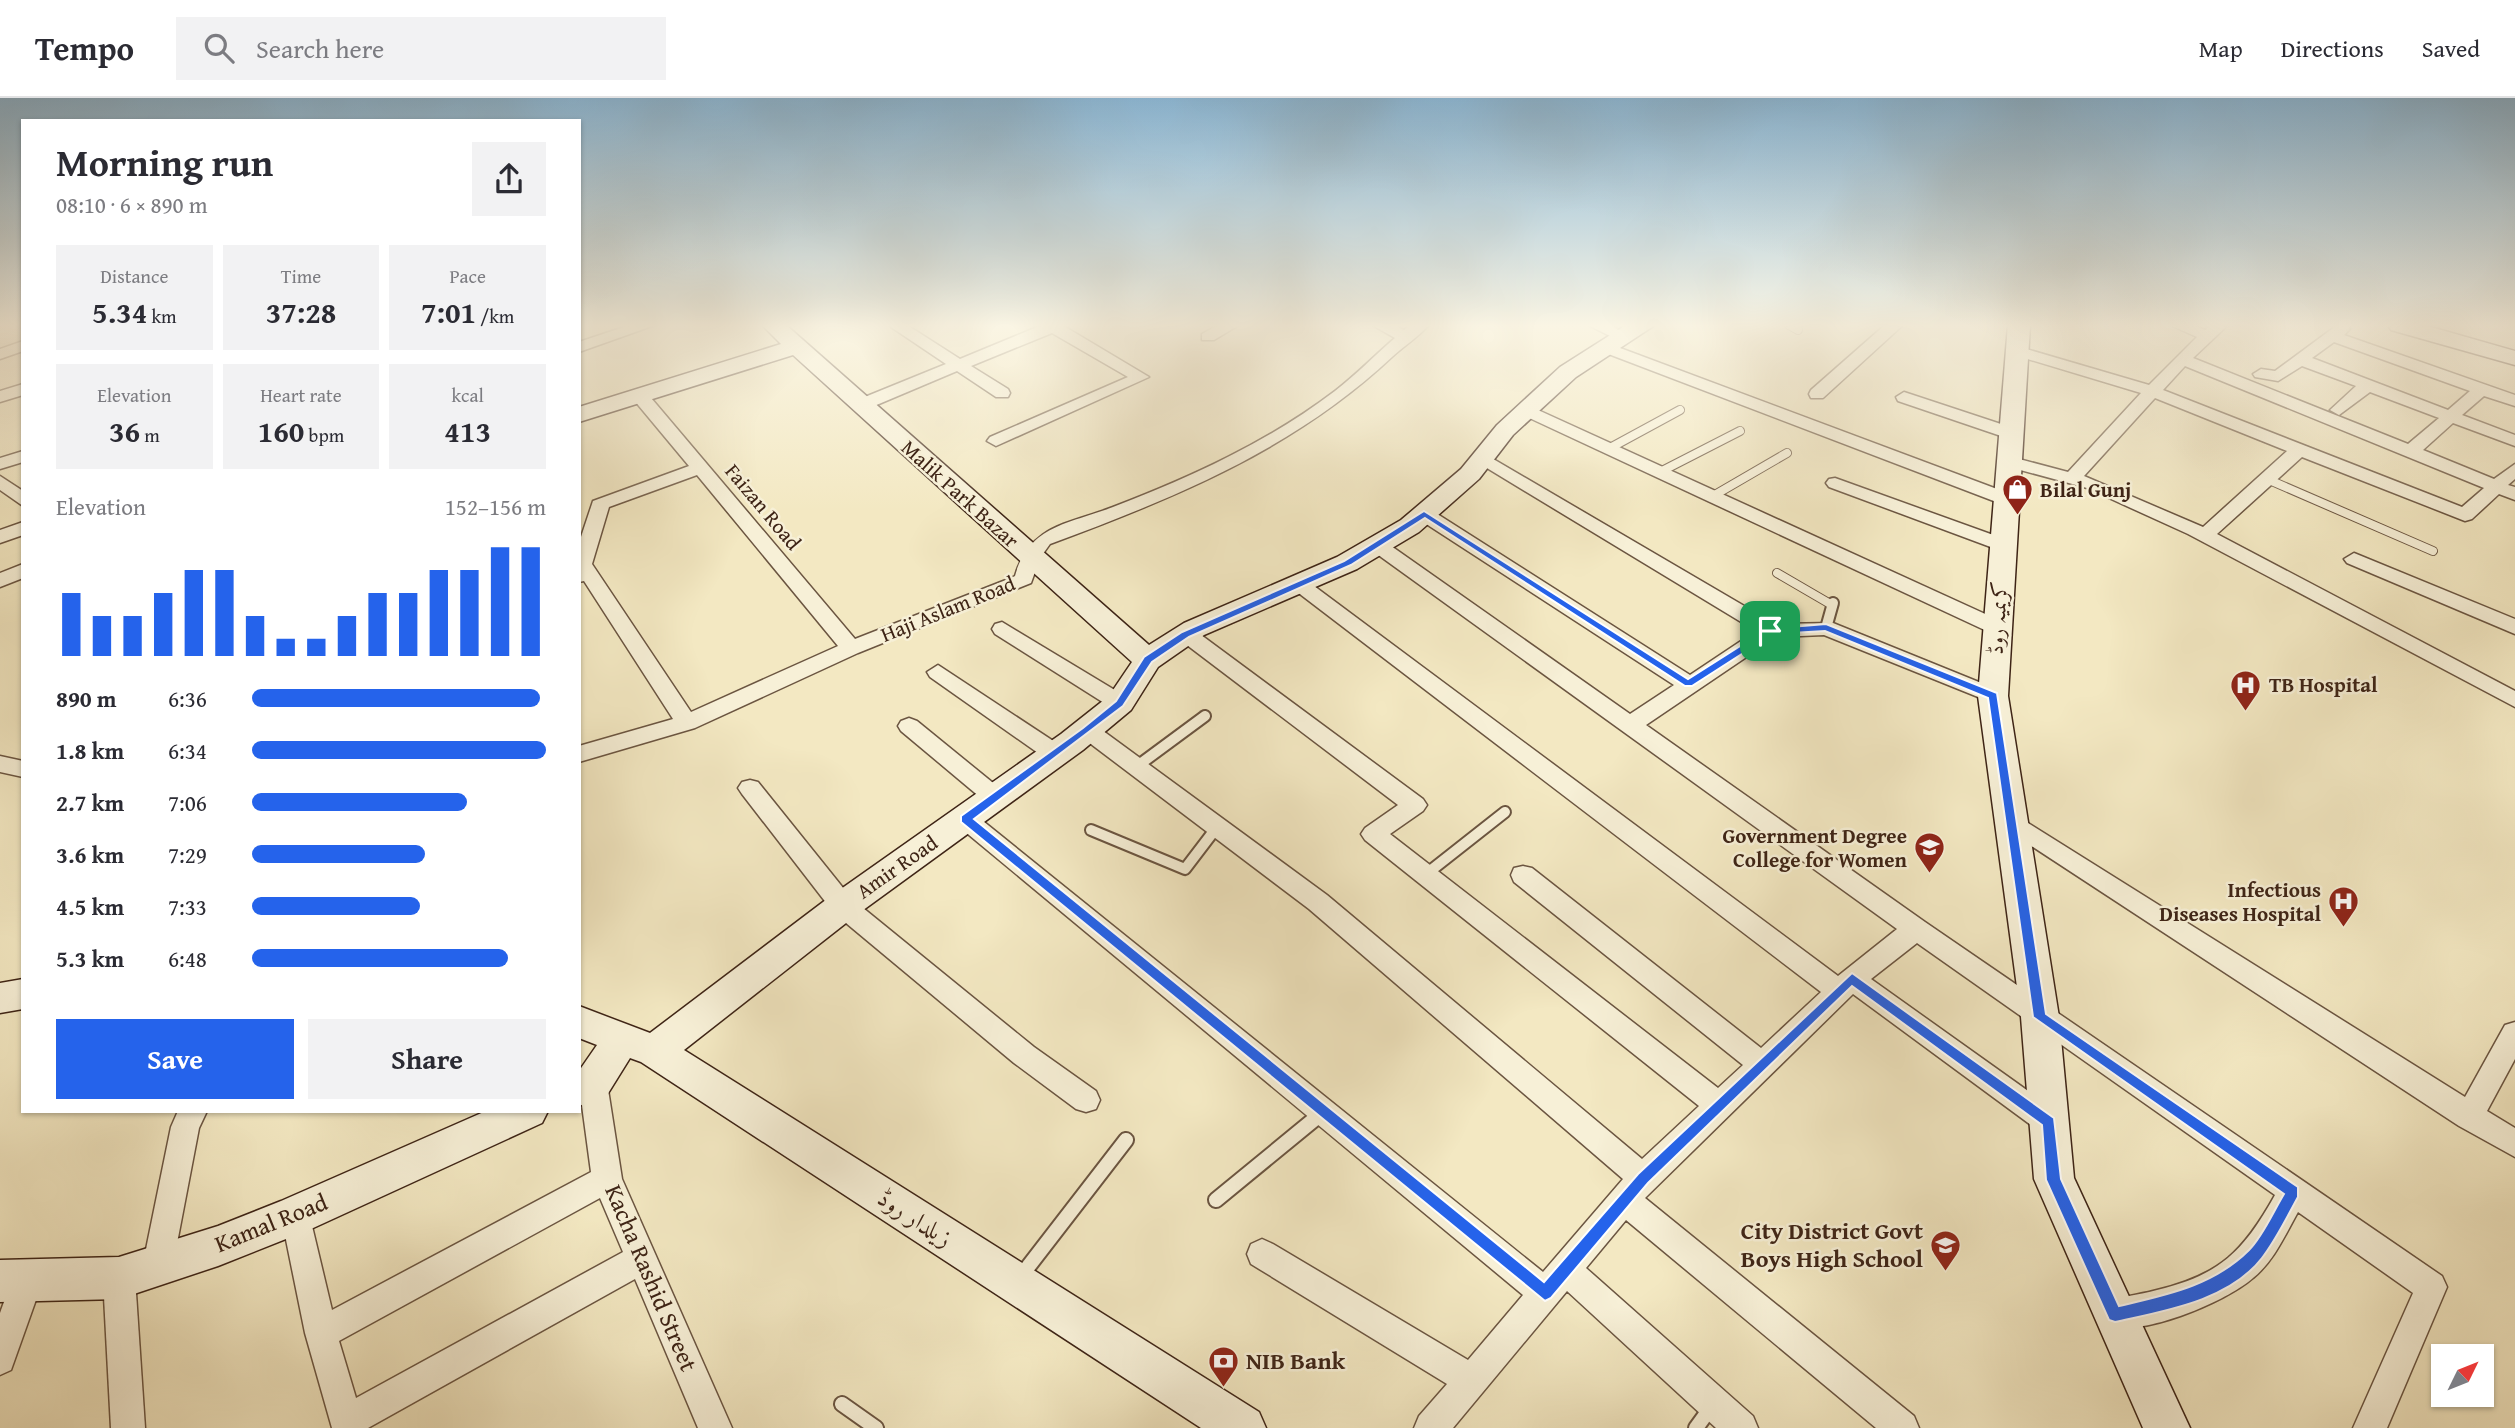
<!DOCTYPE html>
<html lang="en">
<head>
<meta charset="utf-8">
<style>
  :root { --surface:#fff; --page:#f2f2f3; --text:#2b2b33; --muted:#7c7c81; --line:#e1e1e2; --accent:#2563eb }
  body { margin:0; font-family:"Gentium Book Plus",Amiri,serif; background:var(--page); color:var(--text); height:100vh; display:flex; flex-direction:column; font-size:26px; white-space:nowrap }
  * { box-sizing:border-box; margin:0 }
  p { font-size:23px; color:var(--muted) }
  .icon { flex:none; width:38px; height:38px; fill:none; stroke:currentColor; stroke-width:2; stroke-linecap:round; stroke-linejoin:round }
  .map { position:relative; flex:1; overflow:hidden }
  .panel { position:absolute; left:21px; top:21px; width:560px; height:994px; display:flex; flex-direction:column; background:var(--surface); border-radius:0px; box-shadow:0 2px 5px #0004 }
  .panel>* { flex:none }
  .needle { width:46px; rotate:47deg }
  .tools { position:absolute; left:2431px; top:1246px; display:grid; gap:14px }
  .tools a { display:grid; place-items:center; width:63px; height:63px; border-radius:0px; background:var(--surface); box-shadow:0 2px 5px #0004; font-size:35px }
  .pin { position:absolute; display:grid; place-items:center; width:60px; height:60px; color:#fff; margin:-30px; border-radius:14px; box-shadow:0 4px 10px #0006 }
  .round { display:grid; place-items:center; flex:none; width:74px; height:74px; border-radius:0px; background:var(--page) }
  .head { display:flex; align-items:center; justify-content:space-between; height:119px; padding:0 35px }
  h1 { font-size:38px; font-weight:700; line-height:52px }
  .stats { display:grid; grid-template-columns:repeat(3,1fr); gap:10px; height:119px; padding:7px 35px }
  .stats div { display:grid; align-content:center; border-radius:0px; background:var(--page); text-align:center }
  .stats b { font-size:30px; font-weight:700 }
  .stats small { font-size:19px; font-weight:400 }
  .stats p { font-size:19px }
  .chart { height:196px; padding:14px 35px }
  .chart p { display:flex; justify-content:space-between }
  .chart svg { width:100%; height:126px; margin-top:7px; stroke:var(--accent); stroke-width:6 }
  .action { display:flex; gap:14px; margin-top:auto; padding:14px 35px }
  .action a { flex:1; height:80px; border-radius:0px; background:var(--accent); color:#fff; font-size:28px; font-weight:700; line-height:80px; text-align:center }
  .action a+a { background:var(--page); color:var(--text) }
  ul { padding:0 35px; list-style:none; font-size:23px }
  li { display:grid; grid-template-columns:112px 84px 1fr; align-items:center; height:52px }
  li i { height:18px; border-radius:9px; background:var(--accent) }
  header { display:flex; align-items:center; gap:42px; box-sizing:border-box; height:98px; padding:0 35px; background:var(--surface); border-bottom:2px solid var(--line) }
  header strong { font-size:33px }
  nav { display:flex; gap:38px; margin-inline-start:auto; font-size:24px }
  .search { width:490px; height:63px; background:var(--page); display:flex; align-items:center; gap:18px; box-sizing:border-box; padding:0 24px; border-radius:0px; color:var(--muted); font-size:26px }
  .map>svg:first-child { display:block }
  .lines { fill:none; stroke-linecap:round; stroke-linejoin:round }
  .lane-far2-casing { stroke:#6b5541; stroke-width:10 }
  .lane-far1-casing { stroke:#6b5541; stroke-width:14 }
  .lane-casing { stroke:#6b5541; stroke-width:18 }
  .street-casing { stroke:#6b5541; stroke-width:3 }
  .secondary-casing { stroke:#3e2416; stroke-width:3 }
  .lane-far2 { stroke:#f7f0d7; stroke-width:8 }
  .lane-far1 { stroke:#f7f0d7; stroke-width:10 }
  .lane { stroke:#f7f0d7; stroke-width:14 }
  .street { fill:#f7f0d7; fill-rule:evenodd }
  .secondary { fill:#f7f0d7; fill-rule:evenodd }
  .route { fill:#2563eb; stroke:#fff; stroke-width:2; fill-rule:evenodd }
  .labels { text-anchor:middle; stroke-width:5; stroke-linejoin:round; paint-order:stroke }
  .poi-label { font-size:21px; font-weight:bold; fill:#3e2416; stroke:#f7f0d7; text-anchor:start }
  .street-label { font-size:21px; fill:#3e2416; stroke:#f7f0d7 }
  .near-street-label { font-size:24px; fill:#3e2416; stroke:#f7f0d7 }
  .near-poi-label { font-size:24px; font-weight:bold; fill:#3e2416; stroke:#f7f0d7; text-anchor:end }
</style>
</head>
<body>
<header>
<strong>Tempo</strong>
<div class="search"><svg class="icon" aria-label="search" viewBox="0 0 24 24"><circle cx="10" cy="10" r="6"/><path d="M15 15l6 6"/></svg>Search here</div>
<nav><a>Map</a><a>Directions</a><a>Saved</a></nav>
</header>
<div class="map">
<svg width="2515" height="1330" viewBox="0 0 2515 1330">
  <rect width="100%" height="100%" fill="#f3e8c2"/>
  <filter id="stains"><feTurbulence type="fractalNoise" baseFrequency=".00286" numOctaves="4"/><feColorMatrix values="0 0 0 0 .2 0 0 0 0 .09 0 0 0 0 .02 0 0 0 .5 -.17"/></filter>
  <radialGradient id="worn" r=".72"><stop offset=".6" stop-color="#630" stop-opacity="0"/><stop offset="1" stop-color="#630" stop-opacity=".3"/></radialGradient>
  <g class="lines">
    <defs>
      <g id="lane-far2">
        <path d="M1789,227L1798,232"/>
        <path d="M1610,350L1680,312"/>
        <path d="M1660,374L1740,333"/>
        <path d="M2267,381L2433,453"/>
        <path d="M1713,398L1787,355"/>
        <path d="M1777,475L1832,507"/>
      </g>
      <g id="lane-far1">
        <path d="M1826,530L1833,505"/>
        <path d="M1136,669L1205,618"/>
        <path d="M1091,732L1185,771L1217,729"/>
        <path d="M1425,777L1505,714"/>
      </g>
      <g id="lane">
        <path d="M1216,1102L1322,1015"/>
        <path d="M1021,1178L1126,1042"/>
        <path d="M842,1306L876,1330"/>
        <path d="M1696,1330L1712,1308"/>
      </g>
      <g id="street">
        <path d="M630,227H655L579,254V244Z"/>
        <path d="M888,227H907L960,261L1042,227H1062L1149,279L996,348L987,343L990,339L1128,279L1052,235L971,268L1008,291L1010,295L1008,299H996L957,273L867,311H855L853,307L855,303L946,266Z"/>
        <path d="M1218,227H1239L1214,242H1202V236Z"/>
        <path d="M1372,227H1394L1404,232L1410,227H1429C1418,239 1404,248 1392,259C1294,351 1175,400 1050,446L1040,460L1031,485L858,555L695,630L579,664V648L673,621L584,483L579,484V445L593,403L689,368L634,302L632,298L634,294H646L855,541L1011,480L1015,478C1029,427 1069,426 1113,409C1191,379 1268,344 1335,293C1356,277 1375,257 1395,240ZM697,377L838,548L691,614L592,466L609,409Z"/>
        <path d="M1588,227H1610L1628,238L1620,243Z"/>
        <path d="M1885,227H1903L1823,300H1811L1809,296L1811,292Z"/>
        <path d="M2170,227H2194L2205,232L2210,227H2228L2193,260L2408,346L2439,320L2370,294L2339,317L2330,312L2356,288L2302,268L2278,283L2255,279L2253,276L2261,271L2275,273L2336,228L2347,227L2350,231L2344,237L2515,297V308L2484,298L2462,317L2515,337V348L2453,325L2423,352L2494,381L2515,366V381L2508,387L2515,389V402L2499,396L2472,421L2465,423L2302,359L2217,436L2515,593V609L2188,436L2087,390L2002,367L1999,363L2008,358L2068,374L2141,295L2011,256V250H2023L2149,287L2197,239ZM2334,244L2470,293L2448,312L2312,260ZM2185,268L2484,390L2462,409L2163,292ZM2155,300L2287,353L2203,429L2084,378Z"/>
        <path d="M23,243V253L0,261V251Z"/>
        <path d="M1604,244L2013,397L2015,401L2006,407L1999,405L1598,252V246Z"/>
        <path d="M23,286V297L0,304V293Z"/>
        <path d="M1904,294L2016,331L2019,335L2010,340L2004,339L1898,303L1896,299Z"/>
        <path d="M1527,307L2005,525L2008,530L1998,537L1991,535L1521,316L1518,312Z"/>
        <path d="M23,353V364L0,371V360Z"/>
        <path d="M1483,355L1775,526L1833,525L2001,593L2004,598L2001,603L1993,605L1824,537L1776,539L1646,627L1925,824L2442,1178L2447,1189L2387,1330H2353L2413,1195L2298,1114C2285,1137 2274,1163 2253,1180C2226,1204 2138,1241 2104,1227L2099,1216L2104,1205C2121,1198 2139,1197 2157,1192C2220,1177 2244,1153 2275,1097L1917,845L1871,881L2059,1015L2063,1024L2059,1033L2049,1037L2039,1033L1853,896L1645,1100L1914,1318L1919,1330H1876L1626,1122L1586,1170L1753,1318L1758,1330H1716L1567,1193L1453,1330H1414L1419,1318L1447,1286L1251,1166L1247,1156L1251,1146L1262,1141L1273,1146L1468,1262L1523,1197L957,727L953,721L957,715L965,712L973,715L1543,1174L1623,1081L1309,811L1079,637L1076,632L1079,627H1095L1327,797L1642,1061L1699,1008L1365,742L1361,736L1365,730L1398,707L1179,541L1176,536L1179,531H1193L1423,701L1427,707L1423,713L1390,736L1718,990L1743,967L1514,784L1511,777L1514,770L1523,768L1532,770L1761,950L1821,894L1292,490L1289,486L1292,482H1306L1838,878L1897,831L1370,451L1367,447L1370,443H1384L1630,616L1674,587L1417,420L1415,416L1417,412H1431L1690,577L1756,533L1477,364L1474,360L1477,356Z"/>
        <path d="M0,378L23,393V408L0,392Z"/>
        <path d="M1835,380L2010,443L2013,447L2003,453L1996,451L1829,389L1826,385L1829,381Z"/>
        <path d="M23,424V437L0,445V432Z"/>
        <path d="M2354,455L2515,521V536L2347,465L2344,461Z"/>
        <path d="M23,466V480L0,489V475Z"/>
        <path d="M1002,524L1128,600L1131,605L1128,610H1112L995,536L992,531L995,526Z"/>
        <path d="M938,567L1064,650L1067,656L1064,662H1048L930,579L927,574Z"/>
        <path d="M909,620L917,623L1003,693L1007,699L1003,705L995,707L987,705L901,633L898,628L901,623Z"/>
        <path d="M0,658L23,663V679L0,674Z"/>
        <path d="M750,682L758,684L852,801L1034,949L1096,993L1100,1002L1096,1011L1086,1014L1076,1011L1014,965L834,815L742,696L738,690L742,684Z"/>
        <path d="M2012,715L2465,999L2505,927L2515,924V961L2487,1013L2515,1030V1059L2459,1028L2004,730L2000,724L2004,718Z"/>
        <path d="M593,973L603,976L607,985L622,1081L732,1330H698L635,1181L368,1330H332L305,1235L281,1117L285,1107L296,1103L307,1107L332,1212L591,1074L579,985L583,976ZM600,1100L623,1154L356,1300L339,1243Z"/>
        <path d="M178,1013H207L199,1030L173,1166L169,1176L158,1181L147,1176L143,1166L171,1029Z"/>
        <path d="M119,1165L130,1169L135,1180L145,1330H111L103,1180L108,1169Z"/>
        <path d="M27,1167L38,1171L43,1182L11,1272L0,1277V1215L16,1171Z"/>
      </g>
      <g id="secondary">
        <path d="M762,227H786L1149,547L1184,525L1337,459L1401,422L1461,371L1497,327L1560,269L1626,227H1655L1576,279L1513,337L1479,381L1419,434L1357,471L1204,537L1158,569L1131,612L1083,652L855,818L684,952L1259,1314L1266,1330H1201L641,964L630,960L607,997L579,1008V973L597,947L579,940V908L650,935L831,798L1061,636L1109,598L1132,564L793,257L579,324V309L781,246Z"/>
        <path d="M2008,227H2030L2008,598L2059,919L2074,1080L2190,1330H2143L2034,1081L2021,919L1978,598Z"/>
        <path d="M2388,227H2424L2515,253V267L2391,232Z"/>
        <path d="M23,881V911L0,915V885Z"/>
        <path d="M486,1013H548L542,1025L311,1131L218,1168L119,1201L0,1204V1162L119,1159L218,1128L281,1103Z"/>
      </g>
    </defs>
    <use href="#lane-far2" class="lane-far2-casing"/>
    <use href="#lane-far1" class="lane-far1-casing"/>
    <use href="#lane" class="lane-casing"/>
    <use href="#street" class="street-casing"/>
    <use href="#secondary" class="secondary-casing"/>
    <use href="#lane-far2" class="lane-far2"/>
    <use href="#lane-far1" class="lane-far1"/>
    <use href="#lane" class="lane"/>
    <use href="#street" class="street"/>
    <use href="#secondary" class="secondary"/>
  </g>
  <linearGradient id="sky" x2="0" y2="1"><stop stop-color="#8bb8d7"/><stop offset="0.55" stop-color="#faf5e4"/><stop offset="1" stop-color="#faf5e4" stop-opacity="0"/></linearGradient>
  <rect width="2515" height="414" fill="url(#sky)"/>
  <path class="route" d="M1424,413L1688,581L1767,531L1826,526L1997,595L2046,916L2298,1089V1099C2287,1119 2276,1142 2262,1160C2229,1203 2164,1213 2115,1224L2109,1222L2046,1082L2042,1027L1852,888L1648,1085L1551,1200L1545,1203L961,724V718L1083,630L1116,603L1144,559L1182,534L1344,463ZM1425,420L1685,588H1692L1773,536L1825,533L1988,600L2033,919L2284,1096C2273,1114 2263,1138 2249,1152C2213,1188 2166,1197 2119,1208L2061,1081L2054,1020L1852,875L1638,1076L1544,1184L974,721L1123,608L1152,564L1189,539L1351,467Z"/>
  <defs>
    <symbol id="shop-pin" viewBox="-11 -11 22 30"><path d="M0 17L-7.5 6A9.5 9.5 0 1 1 7.5 6Z" fill="#8f2418" stroke="#f7f0d7"/><path d="M-5-2.5h2.3a2.7 3.5 0 0 1 5.4 0H5L5.5 6h-11ZM-1.5-2.5h3a1.5 2.3 0 0 0-3 0Z" fill="#fff"/></symbol>
    <symbol id="hospital-pin" viewBox="-11 -11 22 30"><path d="M0 17L-7.5 6A9.5 9.5 0 1 1 7.5 6Z" fill="#8f2418" stroke="#f7f0d7"/><path d="M-5-5h3v3.5h4V-5h3V5h-3V1.5h-4V5h-3Z" fill="#fff"/></symbol>
    <symbol id="university-pin" viewBox="-11 -11 22 30"><path d="M0 17L-7.5 6A9.5 9.5 0 1 1 7.5 6Z" fill="#8f2418" stroke="#f7f0d7"/><path d="M0-5L7-2L0 1L-7-2ZM-4 1L0 2.5L4 1V4Q0 6-4 4Z" fill="#fff"/></symbol>
    <symbol id="school-pin" viewBox="-11 -11 22 30"><path d="M0 17L-7.5 6A9.5 9.5 0 1 1 7.5 6Z" fill="#8f2418" stroke="#f7f0d7"/><path d="M0-5L7-2L0 1L-7-2ZM-4 1L0 2.5L4 1V4Q0 6-4 4Z" fill="#fff"/></symbol>
    <symbol id="bank-pin" viewBox="-11 -11 22 30"><path d="M0 17L-7.5 6A9.5 9.5 0 1 1 7.5 6Z" fill="#8f2418" stroke="#f7f0d7"/><path d="M-6-4H6V4H-6ZM0-2.3a2.3 2.3 0 1 0 0 4.6a2.3 2.3 0 1 0 0-4.6Z" fill="#fff"/></symbol>
  </defs>
  <g fill-rule="evenodd">
    <use href="#shop-pin" x="2000" y="374" width="35" height="47"/>
    <use href="#hospital-pin" x="2228" y="570" width="35" height="47"/>
    <use href="#university-pin" x="1912" y="732" width="35" height="47"/>
    <use href="#hospital-pin" x="2326" y="786" width="35" height="47"/>
    <use href="#school-pin" x="1928" y="1130" width="35" height="47"/>
    <use href="#bank-pin" x="1206" y="1246" width="35" height="47"/>
  </g>
  <g class="labels">
    <g class="poi-label">
      <text x="2040" y="399">Bilal Gunj</text>
      <text x="2269" y="594">TB Hospital</text>
      <text x="1907" y="745" text-anchor="end">Government Degree<tspan x="1907" dy="24">College for Women</tspan></text>
      <text x="2321" y="799" text-anchor="end">Infectious<tspan x="2321" dy="24">Diseases Hospital</tspan></text>
    </g>
    <g class="street-label">
      <text transform="translate(960 396) rotate(42)" y="7">Malik Park Bazar</text>
      <text transform="translate(763 409) rotate(50)" y="7">Faizan Road</text>
      <text transform="translate(948 511) rotate(-22)" y="7">Haji Aslam Road</text>
      <text transform="translate(1998 520) rotate(-86)" y="7">کریمیہ روڈ</text>
      <text transform="translate(897 769) rotate(-35)" y="7">Amir Road</text>
    </g>
    <g class="near-street-label">
      <text transform="translate(915 1120) rotate(33)" y="8">زیلدار روڈ</text>
      <text transform="translate(271 1125) rotate(-22)" y="8">Kamal Road</text>
      <text transform="translate(651 1180) rotate(67)" y="8">Kacha Rashid Street</text>
    </g>
    <g class="near-poi-label">
      <text x="1923" y="1141">City District Govt<tspan x="1923" dy="28">Boys High School</tspan></text>
      <text x="1246" y="1271" text-anchor="start">NIB Bank</text>
    </g>
  </g>
  <rect width="100%" height="100%" filter="url(#stains)"/>
  <rect width="100%" height="100%" fill="url(#worn)"/>
</svg>
<div class="tools">
<a><svg class="needle" viewBox="-14 -14 28 28"><path d="M0-13l5 13h-10z" fill="#e53935"/><path d="M0 13l5-13h-10z" fill="#7c7c81"/></svg></a>
</div>
<div class="pin" style="left:1770px;top:533px;background:#1e9e55"><svg class="icon" aria-label="arrive" viewBox="0 0 24 24"><path d="M6 21V4h12l-3 4 3 4H6"/></svg></div>
<section class="panel">
<div class="head"><div><h1>Morning run</h1><p>08:10 · 6 × 890 m</p></div><a class="round"><svg class="icon" aria-label="share" viewBox="0 0 24 24"><path d="M12 15V3M7 8l5-5 5 5M5 13v7h14v-7"/></svg></a></div>
<div class="stats">
<div><p>Distance</p><b>5.34<small> km</small></b></div>
<div><p>Time</p><b>37:28</b></div>
<div><p>Pace</p><b>7:01<small> /km</small></b></div>
</div>
<div class="stats">
<div><p>Elevation</p><b>36<small> m</small></b></div>
<div><p>Heart rate</p><b>160<small> bpm</small></b></div>
<div><p>kcal</p><b>413</b></div>
</div>
<div class="chart"><p><span>Elevation</span>152–156 m</p>
<svg viewBox="0 0 160 44" preserveAspectRatio="none"><path d="M5 44V22M15 44V30M25 44V30M35 44V22M45 44V14M55 44V14M65 44V30M75 44V38M85 44V38M95 44V30M105 44V22M115 44V22M125 44V14M135 44V14M145 44V6M155 44V6"/></svg>
</div>
<ul>
<li><b>890 m</b>6:36<i style="width:98%"></i></li>
<li><b>1.8 km</b>6:34<i style="width:100%"></i></li>
<li><b>2.7 km</b>7:06<i style="width:73%"></i></li>
<li><b>3.6 km</b>7:29<i style="width:59%"></i></li>
<li><b>4.5 km</b>7:33<i style="width:57%"></i></li>
<li><b>5.3 km</b>6:48<i style="width:87%"></i></li>
</ul>
<div class="action"><a>Save</a><a>Share</a></div>
</section>
</div>
</body>
</html>
